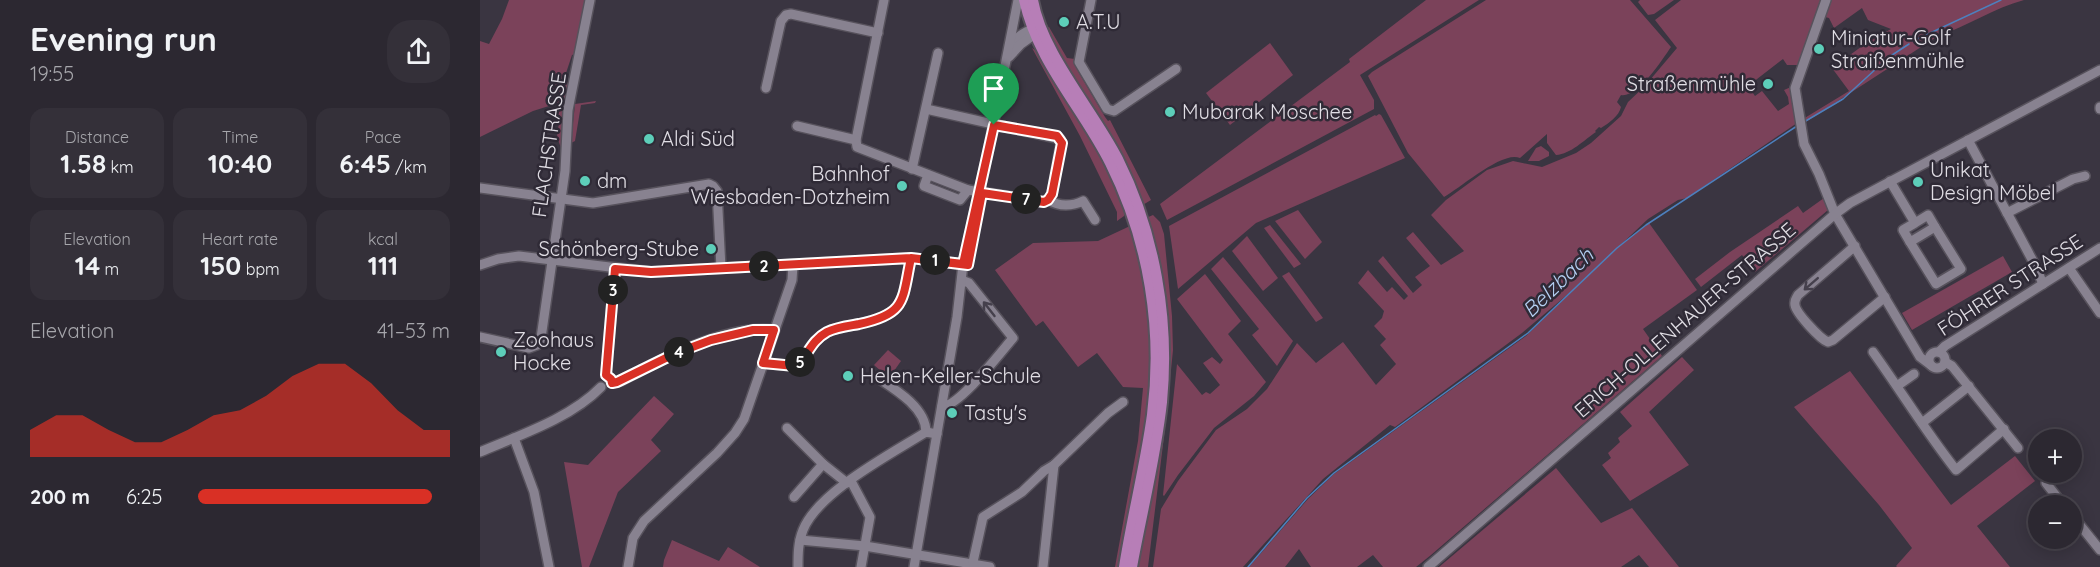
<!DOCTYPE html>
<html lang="en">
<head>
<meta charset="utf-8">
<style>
  :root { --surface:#2c2831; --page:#343039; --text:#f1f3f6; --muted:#a6a6ab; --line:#48444d; --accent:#d93025 }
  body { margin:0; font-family:Quicksand,sans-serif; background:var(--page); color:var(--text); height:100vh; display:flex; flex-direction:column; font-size:22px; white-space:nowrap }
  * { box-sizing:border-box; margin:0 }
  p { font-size:20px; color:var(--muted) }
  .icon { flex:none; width:33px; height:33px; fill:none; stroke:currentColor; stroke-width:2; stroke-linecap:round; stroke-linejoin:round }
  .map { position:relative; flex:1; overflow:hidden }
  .drawer { display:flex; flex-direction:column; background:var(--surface); width:480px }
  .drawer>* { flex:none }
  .buttons { position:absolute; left:1548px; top:429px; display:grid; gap:12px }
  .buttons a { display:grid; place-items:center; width:54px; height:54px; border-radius:50%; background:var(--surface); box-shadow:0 3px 15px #0003,0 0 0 2px var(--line); font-size:30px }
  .pin { position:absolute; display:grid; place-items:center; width:51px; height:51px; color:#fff; margin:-62px -26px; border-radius:50% 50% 50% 0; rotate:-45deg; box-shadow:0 0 6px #0007 }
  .pin .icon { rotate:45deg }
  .km { position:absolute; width:30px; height:30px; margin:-15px; border-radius:50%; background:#222; color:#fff; font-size:16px; line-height:30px; text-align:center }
  .round { display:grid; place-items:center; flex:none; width:63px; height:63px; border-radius:24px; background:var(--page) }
  .headline { display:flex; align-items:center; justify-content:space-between; height:102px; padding:0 30px }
  h1 { font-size:33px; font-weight:700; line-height:45px }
  .metrics { display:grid; grid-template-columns:repeat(3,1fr); gap:9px; height:102px; padding:6px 30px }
  .metrics div { display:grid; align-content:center; border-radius:15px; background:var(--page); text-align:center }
  .metrics b { font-size:26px; font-weight:700 }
  .metrics small { font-size:16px; font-weight:400 }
  .metrics p { font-size:16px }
  .chart { height:168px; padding:12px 30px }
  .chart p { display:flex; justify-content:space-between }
  .chart svg { width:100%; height:108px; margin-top:6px; fill:var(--accent); opacity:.7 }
  ul { padding:0 30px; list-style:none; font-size:20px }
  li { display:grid; grid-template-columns:96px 72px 1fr; align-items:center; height:45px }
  li i { height:15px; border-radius:8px; background:var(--accent) }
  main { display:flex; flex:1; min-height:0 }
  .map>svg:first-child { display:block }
  .green { fill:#7b425a }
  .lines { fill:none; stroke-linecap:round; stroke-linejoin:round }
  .stream { stroke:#4d80be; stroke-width:1.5 }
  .minor-casing { stroke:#57525c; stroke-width:12 }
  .major-casing { stroke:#57525c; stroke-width:14 }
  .minor { stroke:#888290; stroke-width:9 }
  .major { stroke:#b77eb7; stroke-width:10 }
  .oneway { stroke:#45404c }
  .route-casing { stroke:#fff; stroke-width:12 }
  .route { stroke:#d93025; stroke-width:8 }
  .poi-dot { fill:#5dceb9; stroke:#2f2a36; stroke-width:2 }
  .labels { text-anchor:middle; stroke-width:5; stroke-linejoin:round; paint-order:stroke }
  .poi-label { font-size:20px; fill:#e1dee5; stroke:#2f2a36; text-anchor:start }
  .street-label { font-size:20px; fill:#e1dee5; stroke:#2f2a36 }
  .water-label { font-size:21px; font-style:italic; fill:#b4cff2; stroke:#2f2a36 }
</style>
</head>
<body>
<main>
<section class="drawer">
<div class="headline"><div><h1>Evening run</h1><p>19:55</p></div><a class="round"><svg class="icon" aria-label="share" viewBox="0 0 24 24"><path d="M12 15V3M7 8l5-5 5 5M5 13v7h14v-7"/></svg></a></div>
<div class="metrics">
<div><p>Distance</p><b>1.58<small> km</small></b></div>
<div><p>Time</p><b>10:40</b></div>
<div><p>Pace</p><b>6:45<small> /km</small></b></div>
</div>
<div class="metrics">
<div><p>Elevation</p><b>14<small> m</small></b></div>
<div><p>Heart rate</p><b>150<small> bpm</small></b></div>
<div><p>kcal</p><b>111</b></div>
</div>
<div class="chart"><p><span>Elevation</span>41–53 m</p>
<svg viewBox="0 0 160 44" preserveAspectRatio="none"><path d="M0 44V33L10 27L20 27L30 33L40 38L50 38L60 33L70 27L80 25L90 19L100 11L110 6L120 6L130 14L140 25L150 33L160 33V44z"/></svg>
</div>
<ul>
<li><b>200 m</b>6:25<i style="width:93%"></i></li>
</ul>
</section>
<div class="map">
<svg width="1620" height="567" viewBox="0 0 1620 567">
  <rect width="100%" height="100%" fill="#3a3541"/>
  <g class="green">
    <path d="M29,0H105L96,54L92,55L82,85H84L89,81L85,101L53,111L0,137V41L9,44L22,19Z"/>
    <path d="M946,0H999L880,75L894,100V109L687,220L680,204L870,62L869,59Z"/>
    <path d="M1006,0H1150L1191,47C1182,60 1158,98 1141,95L1137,102L1141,107C1139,116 1129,123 1121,128L1119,127L1115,131L1116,132C1104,140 1091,154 1076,155L1067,143V134L1040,158C1023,150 980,188 964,197L928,153L888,76L892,72Z"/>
    <path d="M1160,0H1194L1174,14L1168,15L1158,2Z"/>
    <path d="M1201,0H1342L1318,65H1307L1303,59L1268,86L1275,96L1282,91L1298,111L1309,104L1308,97L1304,90L1311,87L1313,107L1317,123L1207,198L1198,200L1168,219L1094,289L1042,333L915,427L910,425L843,479L763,567H673L681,509L698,481L736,430L767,409L787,389L817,343L836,363L863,342L896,385L916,364L900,345L906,339L894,326L902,318L904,311L878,283L888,270L907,292L912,287L924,300L928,296L898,261L903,256L933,293L942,285L935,277L950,266L926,238L933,232L961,265L984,251L951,215L966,200L1007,170L1033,161L1062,167L1096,153L1111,143L1141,116L1148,102L1164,87L1197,48L1175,20Z"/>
    <path d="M1349,0H1544C1514,8 1488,26 1458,36L1324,123L1323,119L1369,91L1352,68L1385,44L1411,29L1388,20L1382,8L1354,28L1349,18L1345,17Z"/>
    <path d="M569,27L587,58L595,59L599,73L625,117L628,121L630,120L671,200L661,206L624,125L586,67L570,38L567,28Z"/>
    <path d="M790,43L813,75L750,125L726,93Z"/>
    <path d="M552,48L558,52C592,106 622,152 645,212L644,216L637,221V212L600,136Z"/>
    <path d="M116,101L115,103L101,105L95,141L91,143L95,104Z"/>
    <path d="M84,105L81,148L77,137L80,115H67L68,110Z"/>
    <path d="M899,114L901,115L925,158L776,223L698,289L689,226L895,115L896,116Z"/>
    <path d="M1061,146L1069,152V156L1059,161H1048L1056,148Z"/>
    <path d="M1344,198L1348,210L1275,272L1262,255L1221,287L1215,279L1250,252L1318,206L1323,213Z"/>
    <path d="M818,210L842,242L825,259L795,221Z"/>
    <path d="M673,215L680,222L684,234L692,316L693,350L686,420L668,567H656L678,454L666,218Z"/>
    <path d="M1169,223L1217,290L1163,329L1182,356L951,555L936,567H903L893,555L877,567H831L819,549L805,567H769L828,499L854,474L1046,336L1137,248Z"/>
    <path d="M790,225L821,264L814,268L784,228Z"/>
    <path d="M650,226C657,250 665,273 668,298C678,389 656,478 640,567H635L658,441L663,388L643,387L617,353L598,367L563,321L556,326L515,270L553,243L618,241Z"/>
    <path d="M767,236L798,278L783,291L752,251Z"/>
    <path d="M1523,256L1532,272L1432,330L1422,313Z"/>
    <path d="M743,257L813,341L797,366L772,335L779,329L731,269Z"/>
    <path d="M809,272L843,318L836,322L802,276Z"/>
    <path d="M725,274L761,321L748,334L786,382L774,396L734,428L698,475L684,496L683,495L697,364L722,395L726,392L730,394L740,385L723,363L732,357L740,364L743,360L697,299Z"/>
    <path d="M408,350L421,361L409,378L394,365Z"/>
    <path d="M1202,357L1214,370L1169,412L1209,465L1150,501L1122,465L1131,458L1128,453L1140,442L1138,438L1152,426L1140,412Z"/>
    <path d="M1370,371L1471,505L1535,456L1555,481L1497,526L1530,567H1417L1416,566L1432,548L1399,505L1314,407Z"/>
    <path d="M174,396L194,414L171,440L181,451L138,492L109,567H102L84,462L108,465Z"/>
    <path d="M1076,468L1121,523L1152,508L1199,567H1169L1159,555L1141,567H959Z"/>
    <path d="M192,540L239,561L248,547L280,567H183L184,560Z"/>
  </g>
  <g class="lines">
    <g class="stream">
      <path d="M1433,41L1521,0"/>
      <path d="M1324,122L1363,99L1409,57L1429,44"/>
      <path d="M768,567L827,498L854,473L1048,333L1137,248L1166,225L1317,126"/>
    </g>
    <defs>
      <g id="minor">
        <path d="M404,0L376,140L377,147L488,190L564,202L569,200C579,207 593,206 603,201L615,220"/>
        <path d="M611,0L599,62L627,109L634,111L696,69"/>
        <path d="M1346,0L1315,88L1324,144L1339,174L1355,214L1440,357L1452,366"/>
        <path d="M531,46C537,36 547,29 559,29"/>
        <path d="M529,57L541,44L559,31"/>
        <path d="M286,88L301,21L306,15L311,14L398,33"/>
        <path d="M1620,107V109"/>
        <path d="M446,109L580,139L581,143L572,194L569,200"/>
        <path d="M317,126L376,140"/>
        <path d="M1488,140L1555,265L1563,284"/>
        <path d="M432,169L458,53"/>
        <path d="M448,175L444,186L480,200L488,190"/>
        <path d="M1410,181L1435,223L1448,215L1455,227L1430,242L1423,230L1435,223"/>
        <path d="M0,188L113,203L229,184L233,186L237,191L241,268"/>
        <path d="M1527,213L1593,179L1605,176"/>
        <path d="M1430,242L1456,284L1481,269L1455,227"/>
        <path d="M1375,246L1318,295C1316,299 1314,300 1315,305C1316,313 1340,339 1348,342L1353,340L1405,297"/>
        <path d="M0,265L18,259L39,256L171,272L431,258L487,265"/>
        <path d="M1589,268L1620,313"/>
        <path d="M0,337L49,348L57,345L61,338L85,171L88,110L110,0"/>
        <circle cx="1457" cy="360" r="8"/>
        <path d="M1393,352C1421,391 1446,432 1476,470L1524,429"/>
        <path d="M1459,352L1465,346L1620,248"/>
        <path d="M1465,362L1472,366L1538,448"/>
        <path d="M283,363L315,366C327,358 329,342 347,332C357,327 368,326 379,324C427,314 422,300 431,258"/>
        <path d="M126,375L135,269"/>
        <path d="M401,380C418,391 446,409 446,432"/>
        <path d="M132,383L141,381C181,359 248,324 294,330"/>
        <path d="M1417,386L1434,374"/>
        <path d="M462,406C478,408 521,352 533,338L489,283L484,281"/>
        <path d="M1442,423L1489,386"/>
        <path d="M307,428L343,464L314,497"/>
        <path d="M34,438L54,492L69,567"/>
        <path d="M0,452C40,435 91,418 121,387"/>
        <path d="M343,464L367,483"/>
        <path d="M371,481L390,517L381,567"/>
        <path d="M1566,483L1584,506"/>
        <path d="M1592,515L1620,550"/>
        <path d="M320,540L385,546L510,567"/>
        <path d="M148,567L153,538L164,521L237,453L255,433L264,419L312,280L313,265"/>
        <path d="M318,567C318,555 318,542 323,530C338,492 411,454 446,432L457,434"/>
        <path d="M434,567L477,317L483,264L507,157L538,0"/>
        <path d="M494,567L493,562L503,517L542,492L564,471L574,465L628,413L643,402"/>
        <path d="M563,567L574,465"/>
        <path d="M948,567L1355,214L1370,203L1620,70"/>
      </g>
      <g id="major">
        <path d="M544,0C558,63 602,107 630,163C669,241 683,330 672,415C665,466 652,516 644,567"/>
        <path d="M553,0C562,53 613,110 638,159C675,233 690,319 682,402C676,457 662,512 652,567"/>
      </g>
    </defs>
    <use href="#minor" class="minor-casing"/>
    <use href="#major" class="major-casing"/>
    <use href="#minor" class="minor"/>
    <use href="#major" class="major"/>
  </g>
  <defs><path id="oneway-shaft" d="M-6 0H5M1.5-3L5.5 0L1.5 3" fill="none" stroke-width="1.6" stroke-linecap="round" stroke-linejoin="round" transform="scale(1.5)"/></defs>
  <g class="oneway">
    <use href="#oneway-shaft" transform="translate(1331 284) rotate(139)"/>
    <use href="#oneway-shaft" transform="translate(509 309) rotate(-128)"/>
  </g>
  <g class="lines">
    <defs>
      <path id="route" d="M514,125L483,264L431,258L171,272L135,269L126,375L131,379L132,383L137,382L194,354L231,340L273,330H294L283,363L315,366C328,358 329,342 347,332C357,327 368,326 379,324C427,314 422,300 431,258L488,265L502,193L564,202L568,200L572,194L582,143L577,136L514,125"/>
    </defs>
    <use href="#route" class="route-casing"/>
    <use href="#route" class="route"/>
  </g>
  <g class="poi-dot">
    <circle cx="584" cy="22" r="6"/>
    <circle cx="1339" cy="49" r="6"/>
    <circle cx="1288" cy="84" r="6"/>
    <circle cx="690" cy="112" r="6"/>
    <circle cx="169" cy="139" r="6"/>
    <circle cx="105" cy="181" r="6"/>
    <circle cx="1438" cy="182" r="6"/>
    <circle cx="422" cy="186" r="6"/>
    <circle cx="231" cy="249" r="6"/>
    <circle cx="21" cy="352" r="6"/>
    <circle cx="368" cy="376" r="6"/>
    <circle cx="472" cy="413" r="6"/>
  </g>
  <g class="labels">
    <g class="poi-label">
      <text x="596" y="29">A.T.U</text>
      <text x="1351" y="45">Miniatur-Golf<tspan x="1351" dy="23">Straißenmühle</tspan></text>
      <text x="1276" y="91" text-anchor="end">Straßenmühle</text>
      <text x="702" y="119">Mubarak Moschee</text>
      <text x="181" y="146">Aldi Süd</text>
      <text x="1450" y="177">Unikat<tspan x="1450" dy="23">Design Möbel</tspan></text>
      <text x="410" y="181" text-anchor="end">Bahnhof<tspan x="410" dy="23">Wiesbaden-Dotzheim</tspan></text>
      <text x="117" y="188">dm</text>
      <text x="219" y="256" text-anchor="end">Schönberg-Stube</text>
      <text x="33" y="347">Zoohaus<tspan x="33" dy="23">Hocke</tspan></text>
      <text x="380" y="383">Helen-Keller-Schule</text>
      <text x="484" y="420">Tasty's</text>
    </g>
    <g class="street-label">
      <text transform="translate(69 145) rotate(-82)" y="7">FLACHSTRASSE</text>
      <text transform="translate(1530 285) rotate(-33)" y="7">FÖHRER STRASSE</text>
      <text transform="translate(1205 320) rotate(-41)" y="7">ERICH-OLLENHAUER-STRASSE</text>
    </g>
    <g class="water-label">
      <text transform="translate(1078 283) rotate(-44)" y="7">Belzbach</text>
    </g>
  </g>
</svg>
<div class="buttons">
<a>+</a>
<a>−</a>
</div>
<div class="pin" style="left:514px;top:125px;background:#1e9e55"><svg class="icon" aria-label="arrive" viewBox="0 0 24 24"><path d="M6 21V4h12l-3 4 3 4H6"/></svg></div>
<b class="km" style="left:455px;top:260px">1</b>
<b class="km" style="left:284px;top:266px">2</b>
<b class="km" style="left:133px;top:290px">3</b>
<b class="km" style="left:199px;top:352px">4</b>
<b class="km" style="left:320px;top:362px">5</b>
<b class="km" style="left:546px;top:199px">7</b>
</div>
</main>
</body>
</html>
